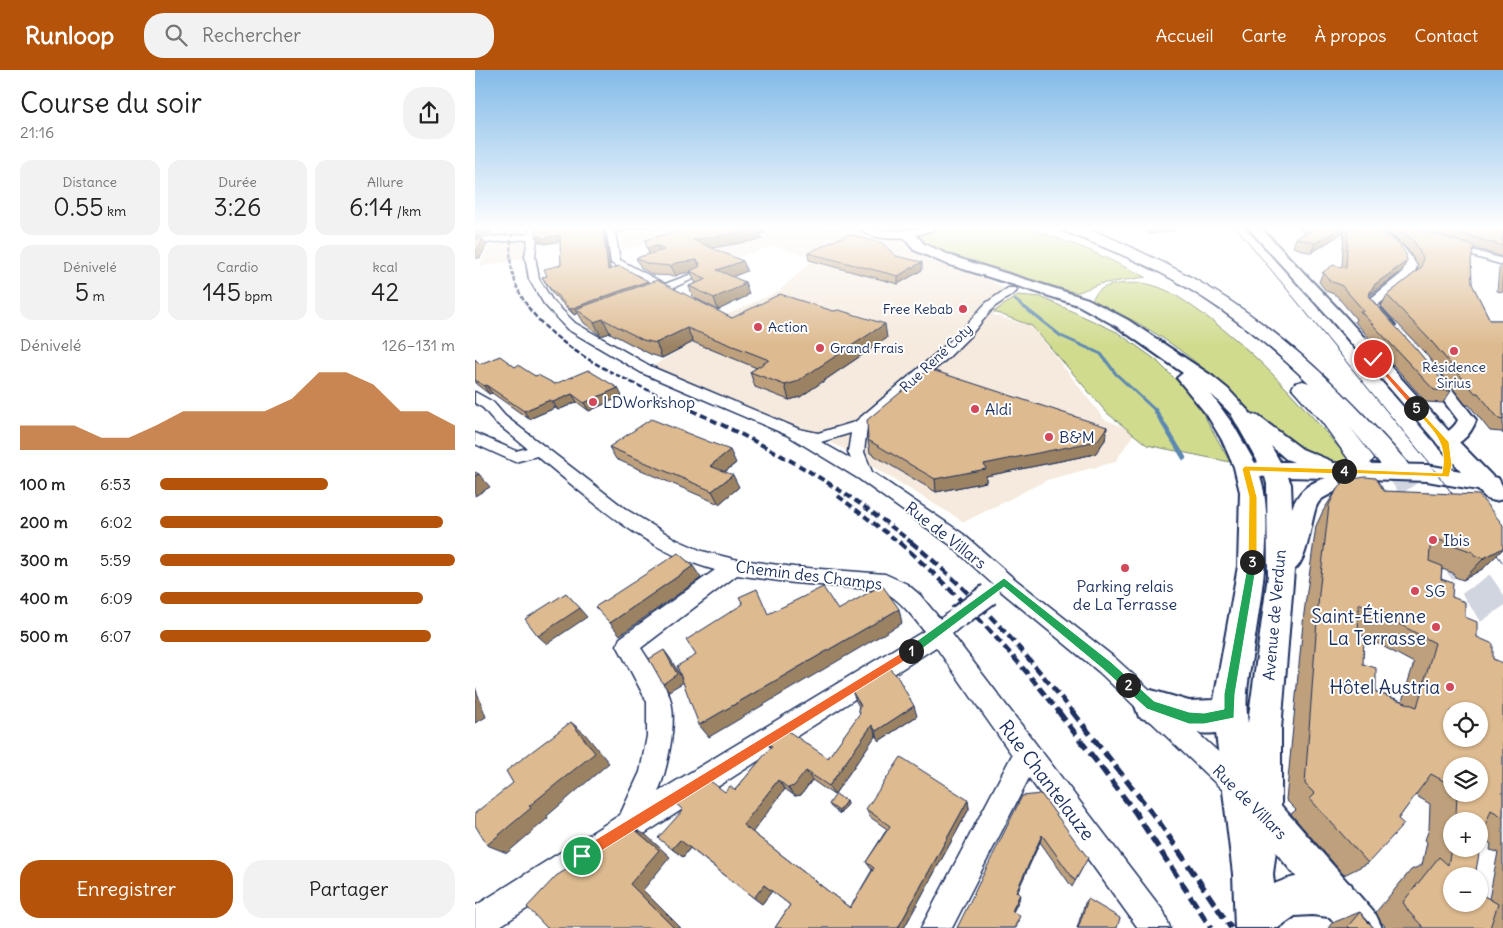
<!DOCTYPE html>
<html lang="fr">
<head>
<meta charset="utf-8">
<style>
  :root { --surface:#fff; --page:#f2f2f2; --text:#222; --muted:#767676; --accent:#b45309 }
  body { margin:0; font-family:Delius,sans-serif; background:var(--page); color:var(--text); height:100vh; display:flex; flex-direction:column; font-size:19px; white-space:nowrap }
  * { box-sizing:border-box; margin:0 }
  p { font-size:16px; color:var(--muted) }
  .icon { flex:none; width:28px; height:28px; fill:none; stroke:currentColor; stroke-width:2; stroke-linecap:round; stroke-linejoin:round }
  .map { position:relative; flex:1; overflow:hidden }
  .sheet { display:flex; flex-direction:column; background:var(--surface); width:475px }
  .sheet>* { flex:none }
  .controls { position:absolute; left:968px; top:632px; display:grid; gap:10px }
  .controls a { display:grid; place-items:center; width:45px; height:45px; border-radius:50%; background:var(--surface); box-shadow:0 1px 4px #0004; font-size:25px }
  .pin { position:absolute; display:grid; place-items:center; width:42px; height:42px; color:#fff; margin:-21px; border:2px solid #fff; border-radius:50%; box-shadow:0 1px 5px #0007 }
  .km { position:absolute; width:25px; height:25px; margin:-12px; border-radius:50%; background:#222; color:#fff; font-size:14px; line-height:25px; text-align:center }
  .round { display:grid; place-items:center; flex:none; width:52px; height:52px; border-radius:20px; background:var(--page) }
  .overview { display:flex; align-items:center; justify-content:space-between; height:85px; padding:0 20px }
  h1 { font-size:28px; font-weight:600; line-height:38px }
  .figures { display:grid; grid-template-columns:repeat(3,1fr); gap:8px; height:85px; padding:5px 20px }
  .figures div { display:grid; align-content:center; border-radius:12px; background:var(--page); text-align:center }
  .figures b { font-size:25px; font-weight:600 }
  .figures small { font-size:14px; font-weight:400 }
  .figures p { font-size:14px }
  .chart { height:140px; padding:10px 20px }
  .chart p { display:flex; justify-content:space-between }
  .chart svg { width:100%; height:90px; margin-top:5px; fill:var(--accent); opacity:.7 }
  .action { display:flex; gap:10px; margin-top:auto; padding:10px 20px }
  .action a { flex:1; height:58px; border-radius:20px; background:var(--accent); color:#fff; font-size:20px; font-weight:600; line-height:58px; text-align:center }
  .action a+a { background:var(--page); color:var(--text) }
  ul { padding:0 20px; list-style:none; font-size:16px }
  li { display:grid; grid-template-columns:80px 60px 1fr; align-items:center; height:38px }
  li i { height:12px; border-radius:6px; background:var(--accent) }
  header { display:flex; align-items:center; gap:30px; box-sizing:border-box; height:70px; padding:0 25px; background:var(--accent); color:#fff }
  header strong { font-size:24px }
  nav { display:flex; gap:28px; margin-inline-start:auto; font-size:18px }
  .search { width:350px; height:45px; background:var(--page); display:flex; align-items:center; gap:12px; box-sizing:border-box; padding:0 18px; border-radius:20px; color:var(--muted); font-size:19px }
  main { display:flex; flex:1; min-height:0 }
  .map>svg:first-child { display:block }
  .built { fill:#f5eadd }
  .green { fill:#d0db8e; stroke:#768576 }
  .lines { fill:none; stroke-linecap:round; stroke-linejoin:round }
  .stream-far2 { stroke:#5d88b1; stroke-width:2.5 }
  .stream-far1 { stroke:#5d88b1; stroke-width:3 }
  .stream { stroke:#5d88b1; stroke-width:4.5 }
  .motorway-tunnel-far1 { stroke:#d1d5df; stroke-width:26; stroke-dasharray:26 13; stroke-linecap:butt }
  .motorway-tunnel { stroke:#d1d5df; stroke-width:34; stroke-dasharray:34 17; stroke-linecap:butt }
  .minor-casing { stroke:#1b2f5e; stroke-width:3 }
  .tertiary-casing { stroke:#1b2f5e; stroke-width:4 }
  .secondary-casing { stroke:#1b2f5e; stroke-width:4 }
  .motorway-casing { stroke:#1b2f5e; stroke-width:3 }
  .minor { fill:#fff; fill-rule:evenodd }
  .tertiary { fill:#fff; fill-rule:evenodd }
  .secondary { fill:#fff; fill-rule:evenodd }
  .motorway { fill:#fff; fill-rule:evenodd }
  .tram { stroke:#1b2f5e; stroke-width:1 }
  .rail-far4 { stroke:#1b2f5e; stroke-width:2; stroke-dasharray:4.5 2; stroke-linecap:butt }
  .rail-far3 { stroke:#1b2f5e; stroke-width:2.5; stroke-dasharray:5.5 2.5; stroke-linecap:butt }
  .rail-far2 { stroke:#1b2f5e; stroke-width:4; stroke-dasharray:7 4; stroke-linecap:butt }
  .rail-far1 { stroke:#1b2f5e; stroke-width:4.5; stroke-dasharray:9 4.5; stroke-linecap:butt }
  .rail { stroke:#1b2f5e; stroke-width:5.5; stroke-dasharray:12 5.5; stroke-linecap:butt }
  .minor-bridge-casing { stroke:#1b2f5e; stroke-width:25; stroke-linecap:butt }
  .minor-bridge { stroke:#fff; stroke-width:21 }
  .wall { fill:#bea07b; stroke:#1b2f5e; fill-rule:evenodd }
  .shaded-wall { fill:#9b8264; stroke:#1b2f5e }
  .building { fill:#ddba8f; stroke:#1b2f5e; fill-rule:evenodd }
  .split-1 { fill:#f0652b; stroke:#fff }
  .split-2 { fill:#22a559; stroke:#fff }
  .split-3 { fill:#22a559; stroke:#fff }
  .split-4 { fill:#f5b400; stroke:#fff }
  .split-5 { fill:#f5b400; stroke:#fff }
  .split-6 { fill:#f0652b; stroke:#fff }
  .poi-dot { fill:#d1495b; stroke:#fff; stroke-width:2 }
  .labels { text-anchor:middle; stroke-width:4; stroke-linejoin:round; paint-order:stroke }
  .far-poi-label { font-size:14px; fill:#1b2f5e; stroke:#fff; text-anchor:start }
  .far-street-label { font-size:14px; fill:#1b2f5e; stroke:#fff }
  .poi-label { font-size:16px; fill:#1b2f5e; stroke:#fff; text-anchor:start }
  .street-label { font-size:16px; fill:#1b2f5e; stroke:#fff }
  .near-poi-label { font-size:19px; fill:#1b2f5e; stroke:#fff; text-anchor:end }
  .near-street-label { font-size:19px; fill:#1b2f5e; stroke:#fff }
</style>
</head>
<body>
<header>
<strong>Runloop</strong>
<div class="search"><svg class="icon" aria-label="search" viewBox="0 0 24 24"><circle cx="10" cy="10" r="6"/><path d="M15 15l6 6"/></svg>Rechercher</div>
<nav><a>Accueil</a><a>Carte</a><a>À propos</a><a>Contact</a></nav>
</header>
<main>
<section class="sheet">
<div class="overview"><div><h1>Course du soir</h1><p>21:16</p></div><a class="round"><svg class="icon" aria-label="share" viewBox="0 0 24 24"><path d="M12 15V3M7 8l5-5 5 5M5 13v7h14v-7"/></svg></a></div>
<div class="figures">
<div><p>Distance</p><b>0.55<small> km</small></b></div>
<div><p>Durée</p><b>3:26</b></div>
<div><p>Allure</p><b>6:14<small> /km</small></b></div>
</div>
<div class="figures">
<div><p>Dénivelé</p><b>5<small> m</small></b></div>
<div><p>Cardio</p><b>145<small> bpm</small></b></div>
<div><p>kcal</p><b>42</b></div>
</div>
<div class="chart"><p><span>Dénivelé</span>126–131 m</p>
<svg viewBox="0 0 160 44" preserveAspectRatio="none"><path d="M0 44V32L10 32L20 32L30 38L40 38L50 32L60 25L70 25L80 25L90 25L100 19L110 6L120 6L130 12L140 25L150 25L160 32V44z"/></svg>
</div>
<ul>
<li><b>100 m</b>6:53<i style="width:57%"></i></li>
<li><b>200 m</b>6:02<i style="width:96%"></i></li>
<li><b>300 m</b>5:59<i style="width:100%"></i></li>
<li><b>400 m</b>6:09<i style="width:89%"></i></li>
<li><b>500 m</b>6:07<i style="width:92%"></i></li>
</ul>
<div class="action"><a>Enregistrer</a><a>Partager</a></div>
</section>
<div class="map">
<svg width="1028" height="858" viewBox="0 0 1028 858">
  <rect width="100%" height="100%" fill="#fff"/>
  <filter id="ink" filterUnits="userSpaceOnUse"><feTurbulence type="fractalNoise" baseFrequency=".02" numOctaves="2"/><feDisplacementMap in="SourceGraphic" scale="10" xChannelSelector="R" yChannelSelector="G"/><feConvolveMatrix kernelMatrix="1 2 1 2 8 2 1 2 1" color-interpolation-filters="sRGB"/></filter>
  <g filter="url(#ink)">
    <g class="built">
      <path d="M27,157H54L50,162L42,166L50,169V188L4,197L16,173L25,172L27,168H19Z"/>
      <path d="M176,157H381L399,165L426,171L456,191L514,210L538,224L518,245L557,256L629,349L660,362L640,392L572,410L489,452L367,378L327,359L178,296L216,273L223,258L304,221L340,188L298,176L263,187L229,174L182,172L147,180L144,164Z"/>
    </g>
    <g class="green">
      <path d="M459,157H552L614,180L671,207L624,214L604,222H598L459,179L444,166Z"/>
      <path d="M667,213C690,216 707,229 725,242C784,283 830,338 877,393C849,393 816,378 794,360C786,354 780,345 773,338C752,318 729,298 706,281C678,260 649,245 617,230C625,211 649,214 667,213Z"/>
      <path d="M543,225L566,227L642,262L681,290L720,329L755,392L672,375L632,343L557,256L519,242Z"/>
    </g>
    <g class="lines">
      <path class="stream-far2" d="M540,230L550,238"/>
      <path class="stream-far1" d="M549,237L586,266L626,284L641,304L681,341"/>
      <path class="stream" d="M680,340L709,388"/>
      <path class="motorway-tunnel-far1" d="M921,396L973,473"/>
      <path class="motorway-tunnel" d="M972,472L1028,554"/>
      <defs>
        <g id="minor">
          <path d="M55,157H63L60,186L64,209L77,230L100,253L177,297L324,359L343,363L380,352L463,282L486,261L511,233L533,218H541L542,220L541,222L519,237L494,267L473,288L392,357L389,382L397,402L488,464L536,506L640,588L772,708L776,717L772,726L763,730L754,726L624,602L522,518L474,474L384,409L312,365L167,303L92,259L69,234L54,209L50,186L53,169L0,174V168L54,164ZM376,363L373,382L376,389L346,372Z"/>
          <path d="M131,157H139L145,190L190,214L222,202L227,205L198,218L202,222L201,224L197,225L189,222L177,223L176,221L180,217L136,193Z"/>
          <path d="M974,173L1028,189V195L971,178L969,176Z"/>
          <path d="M0,322L18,332L30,346L152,440L202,470L227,481L259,489L319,497L410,504L432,514L445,525L465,549C474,542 479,537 490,541L494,547L490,553L477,564L689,842L695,858H663L554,708L477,858H446L537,685L461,577L22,858H0V836L145,745L165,702L172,666V632L142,575L145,568L240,500C171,482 116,430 62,386L40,392L0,374V363L41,381L52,378L20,352L8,338L0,333ZM262,505L319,513L407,520C425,530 436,544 449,561L183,722C192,701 203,651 195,628C189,611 176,594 166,578Z"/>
        </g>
        <g id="tertiary">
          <path d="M884,157C908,157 930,174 942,196L937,209L904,234L906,239L920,255L918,258H908L894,243L890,233L926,204L930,196L918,181Z"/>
          <path d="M955,297L961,299L1001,350C996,365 981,381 964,376L961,372C967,363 978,361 983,350L947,302L949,299Z"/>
          <path d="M785,720L797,725L901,845L907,858H864L773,749L768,737L773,725Z"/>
        </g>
        <path id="secondary" d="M384,157C396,157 407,161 420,161C433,161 445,157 459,157L457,160L441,165L449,174L479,187L613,229L653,250L737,306L753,319L776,344L783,346L827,379L856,391L857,393L952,395L986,401L856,250L772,157H785L868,244L979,367L1018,407L1023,408L1028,417V429L1020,431L1012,429L1003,420L952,411L860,408L863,409L867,415C860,426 846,424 841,437C835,454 833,490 819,500L806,659V740L798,804L799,814C827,802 848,802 876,814L882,828L876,842L862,848L837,845L820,846L803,858H760L758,804L741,663C714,666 690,657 664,647L660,636L664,625L676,620L714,631L739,630L763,496L765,422L759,397L747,370L732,345L702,308L708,303L641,256L603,235L469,193L439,180L429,168C415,169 395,169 384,157ZM736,324L756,344L783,392L780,393L759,356ZM796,376L811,389L819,392H805ZM785,406L790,407L792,414L793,505L773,653C769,629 774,605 778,581C785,535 800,450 785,406ZM813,407L851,408C833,413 824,421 817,438L816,414Z"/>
        <path id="motorway" d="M584,157C590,157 597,156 603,157C620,159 654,176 670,184C778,233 852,302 930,390L934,396L930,402L921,405L912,402L875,357L899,388L895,394L886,396L877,394L847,352L817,318L820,313L828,311L834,313C789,270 740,231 684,202C652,186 619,173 586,160Z"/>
      </defs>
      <use href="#minor" class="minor-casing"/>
      <use href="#tertiary" class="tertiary-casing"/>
      <use href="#secondary" class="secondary-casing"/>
      <use href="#motorway" class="motorway-casing"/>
      <use href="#minor" class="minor"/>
      <use href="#tertiary" class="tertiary"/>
      <use href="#secondary" class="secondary"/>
      <use href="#motorway" class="motorway"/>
      <g class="tram">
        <path d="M761,157L950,388L986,435"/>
        <path d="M1014,474L1028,493"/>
      </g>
      <path class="rail-far4" d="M39,157C31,187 36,213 54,238"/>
      <path class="rail-far3" d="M53,237C92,289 162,314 219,341"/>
      <g class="rail-far2">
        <path d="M216,340C295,377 369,417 437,473"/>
        <path d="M363,426L425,473"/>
      </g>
      <g class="rail-far1">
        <path d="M424,472C482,523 536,581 584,642"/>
        <path d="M436,472C497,521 549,582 598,642"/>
      </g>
      <g class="rail">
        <path d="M583,641L660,742L736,858"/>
        <path d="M597,641L684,752L756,858"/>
      </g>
      <defs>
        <path id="minor-bridge" d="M483,547L514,524"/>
      </defs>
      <use href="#minor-bridge" class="minor-bridge-casing"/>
      <use href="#minor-bridge" class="minor-bridge"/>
    </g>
    <g class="wall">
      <path d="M62,157H130L135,199L174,213L257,248L412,268L325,327L314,330L280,317L275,302L282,298L218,272L187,288L175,284L135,263L126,266L109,253L103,243L99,245L78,224L70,212L67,207L72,206L86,195L85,171L69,174L68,172H64Z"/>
      <path d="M217,157H289L291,163H285L287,169L236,178L268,191L272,201L257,207L270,212L274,224H272V226L243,240L218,227L214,216L222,213L220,212L216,202L204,204L201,206L178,205L166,198L161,188L174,184L172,178Z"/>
      <path d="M666,157H699L698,161L675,164Z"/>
      <path d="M823,157H1009L1014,161L1028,157V187L999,178L996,190L997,214L1015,250H1028V364L1027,362L1015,361L994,335H991L950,283L906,236L912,225L942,201L943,196L933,180L919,167L902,158H898L927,201L894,226L976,321L968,333L951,332L880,252L881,249L861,225L851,221L844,212L848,202L867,197L869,162L836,183L818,177L821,168L830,163Z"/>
      <path d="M333,183L421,186L447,200L423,214L334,190Z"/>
      <path d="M1028,193V222L1022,221L1024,199Z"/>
      <path d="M0,289L5,294L40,297L60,306L80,314L147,326L114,341L102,332L83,340L80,338L54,349L17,323L14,324L0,313Z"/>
      <path d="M632,357L630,370L620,384L511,406V412L461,422L395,383L393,370Z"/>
      <path d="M134,377L261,393L250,402L264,417L244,434L141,389Z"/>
      <path d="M862,419L909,421L1028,455L1009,498L988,510L980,507L978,503L967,499L966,509L1002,567L1018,589L1028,593V858H912L906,852L901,842L936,800L947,795L952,772L950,770L954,759L955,734L940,725L923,749L893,793L869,805L816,744L821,740L811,730L829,543L841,456L848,441ZM883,563L939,593L927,631L901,622L888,594ZM976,696L1004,724H976ZM976,751H1004L976,779ZM1007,768L1016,774L1015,780L1023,782L1014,829L976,806Z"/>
      <path d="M377,621L442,646L404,671L401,665L359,725L337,710L326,725L320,726L310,719L277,762L375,838L397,800L391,792L412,759L395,747L391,739L493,730L494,739L429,858H300L315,835L297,821L287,834L279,828L215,778L208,787L197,779L250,722L260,720L296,678L292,674L353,688L385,644L383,638L384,637L381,631Z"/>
      <path d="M566,724L609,795L597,817L565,772L542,822L545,824L544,830L538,842L544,851L541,858H482Z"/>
      <path d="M371,731L372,734L365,744L356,737L354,734Z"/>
      <path d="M613,829L642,858H602L610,833Z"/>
      <path d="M885,842L899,858H853L857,853Z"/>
    </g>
    <g class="shaded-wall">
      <path d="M128,157H130L136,205L133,200Z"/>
      <path d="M144,157H174L142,163L140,158Z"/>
      <path d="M281,157H289L291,163H285L287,169L221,181L218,170Z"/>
      <path d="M650,157H664L649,158Z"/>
      <path d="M677,157H699L698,161L675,164Z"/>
      <path d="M867,157H871L869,162L836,183L840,173Z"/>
      <path d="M14,158L18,163L0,166V160Z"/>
      <path d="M85,165L88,171L69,174L68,172H64L61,167Z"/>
      <path d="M8,169L12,175L5,188H0V182Z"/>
      <path d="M183,176L187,187L176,189L172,178Z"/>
      <path d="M222,190L226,201H215L216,202L204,204L201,206L196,196L200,193Z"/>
      <path d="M268,191L272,201L246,211L242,200Z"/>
      <path d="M932,191L927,201L894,225L899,215Z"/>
      <path d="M447,192V200L423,214V206Z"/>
      <path d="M173,211L175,217L101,239L103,243L99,245L95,239Z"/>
      <path d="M270,212L274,224H272V226L243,240L239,228Z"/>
      <path d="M128,249L135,263L126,266L119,252Z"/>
      <path d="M410,254L412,268L325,327L314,330L310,315Z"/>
      <path d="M212,258L218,272L187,288L181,273Z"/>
      <path d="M11,315L17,323L14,324L9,316Z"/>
      <path d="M143,318L147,326L114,341L109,333Z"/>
      <path d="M97,324L102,332L83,340L78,332Z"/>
      <path d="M75,330L80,338L54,349L49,341Z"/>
      <path d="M632,357L630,370L620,384L511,406V412L461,422L460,409Z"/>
      <path d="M255,380L261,393L241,408L235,396Z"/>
      <path d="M4,404L15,417L0,426V406Z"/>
      <path d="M258,405L264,417L244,434L237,421Z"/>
      <path d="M1028,478V479L1009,498L988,510L1009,488Z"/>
      <path d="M218,496L226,508L145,565L135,553Z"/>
      <path d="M91,523L112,547L72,574L63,566Z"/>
      <path d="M424,539L427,553L234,667L224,655Z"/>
      <path d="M189,580L195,588L209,612L194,621L188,614Z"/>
      <path d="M0,617L11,647L0,653Z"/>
      <path d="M439,636L442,646L404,671L401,661Z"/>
      <path d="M96,652L110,664L134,693L72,746L73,748L32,783L12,775L54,736Z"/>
      <path d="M397,655L401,665L359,725L354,716Z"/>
      <path d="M331,701L337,710L326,725L320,726L313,718Z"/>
      <path d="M303,710L310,719L277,763L268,755Z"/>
      <path d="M493,730L494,739L429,858H423Z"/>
      <path d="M371,731L372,734L365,744L364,741Z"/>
      <path d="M158,758L171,765L195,787L168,820L206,858H199L155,814Z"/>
      <path d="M567,765L565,772L540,827L541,822Z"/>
      <path d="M205,770L216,777L208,787L197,779Z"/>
      <path d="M289,815L297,821L287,834L279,828Z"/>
      <path d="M545,824L544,830L536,846L537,841Z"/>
    </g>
    <g class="building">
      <path d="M62,157H128L133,200L145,196L173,211L95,239L75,218L67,207L72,206L69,199L86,195L85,165L66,169V166L61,167Z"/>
      <path d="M217,157H283L284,159L218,170L268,191L242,200L270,212L266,214L269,215L239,228L214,216L232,209L215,201L224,197L225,193L222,190L200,193L196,196L173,194L161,188L189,180L183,176L172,178L170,170Z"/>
      <path d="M836,157H867L840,173L821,168L838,159Z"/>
      <path d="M873,157H897L922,172L931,184L932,191L899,215L893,226L942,280L976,321L959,320L885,241H889L866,215L855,211L848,202L858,195L871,198Z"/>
      <path d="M922,157H937L999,176L996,190L997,214L1015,250H1028V350L1024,349L1003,323H1000L957,272L912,225L946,198L948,187L938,170Z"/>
      <path d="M965,157H1009L1014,161L1019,157H1028V176Z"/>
      <path d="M0,158H14L0,160Z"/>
      <path d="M373,164L407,173L421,186L447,192L423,206L333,183Z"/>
      <path d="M0,169H8L1,182H0Z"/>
      <path d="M1028,198V214H1027Z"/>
      <path d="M182,210L257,248L305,224L358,241L364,240L410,254L321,312L310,315L275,302L294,290L212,258L181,273L168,270L128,249L119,252L101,239Z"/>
      <path d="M25,286L40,297L43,295L60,306L63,305L80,314L113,300L143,318L109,333L97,324L78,332L75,330L49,341L11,315L9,316L0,310V289L5,294Z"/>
      <path d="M454,299L632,357L622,371L509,394L511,399L460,409L393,370L392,350Z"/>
      <path d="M176,349L255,380L235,396L258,405L237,421L134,377Z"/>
      <path d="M0,402L4,404L0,406Z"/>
      <path d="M890,407L901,408L909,421L1004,425L1028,455V478L1009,488L1000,486L998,482L956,467L954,491L967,496L966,509L978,513L977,527L990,532V547L1002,552V567L1018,574V589L1028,593V747L1016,740L1008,762L1000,806H976V834H1004V823L1023,834L1015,858H949L934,842L928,832L964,787L973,795L976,778V779H1004V751H979L981,745L982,724H1004V696H976V715L956,704L923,749L929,754L893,793L835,729L840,724L830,714L844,523L854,435L862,419L873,410ZM884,533L960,573L942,637L901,622V598L888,594L889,567L883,566ZM976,641H1004V669H976Z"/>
      <path d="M203,483L218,496L135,553L120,537Z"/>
      <path d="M407,515L424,539L224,655L202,596L221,585L211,570L268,534L264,527L282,519L293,544L348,517L363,540Z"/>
      <path d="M91,523L105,538L63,566L50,549Z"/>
      <path d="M189,580L202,604L188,614L174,589Z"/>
      <path d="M414,598L422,606L439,636L401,661L397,655L354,716L331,701L319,716L313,718L303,710L268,755L375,838L399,798L391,792L415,756L391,739L426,687L493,730L423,858H300L315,835L289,815L279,828L205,770L197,779L183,768L208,740L199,732L234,710L250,722L255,716L260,720L297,676L292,674L313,661L353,688L385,643L383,638L386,636L377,621Z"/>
      <path d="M96,652L120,683L54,736L56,738L12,775L0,755V743L38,713L31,701Z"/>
      <path d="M361,724L371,731L364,741L354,734Z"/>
      <path d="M566,724L613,788L600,811L567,765L541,822L545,824L537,841L545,846L539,858H482L547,726Z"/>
      <path d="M158,758L184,780L155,814L199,858H72L52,837L81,806Z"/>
      <path d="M613,829L645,848L642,858H603Z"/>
      <path d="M885,842L891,850L899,858H875L873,856Z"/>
    </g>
  </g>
  <linearGradient id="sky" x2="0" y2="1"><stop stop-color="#82bae8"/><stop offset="0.57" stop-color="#fff"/><stop offset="1" stop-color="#fff" stop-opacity="0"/></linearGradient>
  <rect width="1028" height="277" fill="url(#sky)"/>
  <path class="split-1" d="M436,577L441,581L439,585L112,790L107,792L102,790L100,786L102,781Z"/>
  <path class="split-2" d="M529,508L636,592L657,611L659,615L657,618H649L628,599L529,517L439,585H432L431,581L432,578Z"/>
  <path class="split-3" d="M777,488L782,492L760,624L759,648L729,654H714L672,639L649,618L648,615L649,611H657L679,631L714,642L729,643L749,639V624L773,492Z"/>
  <path class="split-4" d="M770,396L869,399L872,401L869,404L775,401L782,427V492L777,495L773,492L774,427L767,399Z"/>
  <path class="split-5" d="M941,336L974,372L977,395L974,407L866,403L865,401L869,399L967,403C973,371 958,361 939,339L938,338Z"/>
  <path class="split-6" d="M898,287L944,337V339H939L896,290Z"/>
  <g class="poi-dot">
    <circle cx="488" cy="239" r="5"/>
    <circle cx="283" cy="257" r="5"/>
    <circle cx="345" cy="278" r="5"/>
    <circle cx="979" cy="281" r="5"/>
    <circle cx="118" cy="332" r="5"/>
    <circle cx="500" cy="339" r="5"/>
    <circle cx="574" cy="367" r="5"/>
    <circle cx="958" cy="470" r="5"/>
    <circle cx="650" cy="498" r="5"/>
    <circle cx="940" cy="521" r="5"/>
    <circle cx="961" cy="557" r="5"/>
    <circle cx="975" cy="617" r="5"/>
  </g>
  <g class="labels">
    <g class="far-poi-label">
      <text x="478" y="244" text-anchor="end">Free Kebab</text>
      <text x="293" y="262">Action</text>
      <text x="355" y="283">Grand Frais</text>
      <text x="979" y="302" text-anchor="middle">Résidence<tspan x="979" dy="16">Sirius</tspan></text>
    </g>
    <g class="far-street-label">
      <text transform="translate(461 288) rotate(-43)" y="5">Rue René Coty</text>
    </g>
    <g class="poi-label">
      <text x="128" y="338">LDWorkshop</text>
      <text x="510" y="345">Aldi</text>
      <text x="584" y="373">B&amp;M</text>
      <text x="968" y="476">Ibis</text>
      <text x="650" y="522" text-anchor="middle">Parking relais<tspan x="650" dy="18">de La Terrasse</tspan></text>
      <text x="950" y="527">SG</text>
    </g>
    <g class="street-label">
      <text transform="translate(471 465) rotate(38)" y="6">Rue de Villars</text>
      <text transform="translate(334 505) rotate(7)" y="6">Chemin des Champs</text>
      <text transform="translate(799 545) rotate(-85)" y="6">Avenue de Verdun</text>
      <text transform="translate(775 732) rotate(45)" y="6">Rue de Villars</text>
    </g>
    <g class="near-poi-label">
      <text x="951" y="553">Saint-Étienne<tspan x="951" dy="22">La Terrasse</tspan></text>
      <text x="965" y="624">Hôtel Austria</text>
    </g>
    <g class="near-street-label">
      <text transform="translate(572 710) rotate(53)" y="7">Rue Chantelauze</text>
    </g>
  </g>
</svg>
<div class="controls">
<a><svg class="icon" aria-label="locate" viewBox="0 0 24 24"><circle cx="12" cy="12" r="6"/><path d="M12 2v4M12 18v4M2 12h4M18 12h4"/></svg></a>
<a><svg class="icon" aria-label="layers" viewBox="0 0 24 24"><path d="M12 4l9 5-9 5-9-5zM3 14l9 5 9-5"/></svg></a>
<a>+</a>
<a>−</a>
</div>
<div class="pin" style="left:107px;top:786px;background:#1e9e55"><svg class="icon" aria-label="arrive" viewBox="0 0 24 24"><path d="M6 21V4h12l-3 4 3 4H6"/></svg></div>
<div class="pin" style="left:898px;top:289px;background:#d93025"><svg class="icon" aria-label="check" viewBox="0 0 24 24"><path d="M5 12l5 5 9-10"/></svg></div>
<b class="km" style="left:436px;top:581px">1</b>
<b class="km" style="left:653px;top:615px">2</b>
<b class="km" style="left:777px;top:492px">3</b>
<b class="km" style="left:869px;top:401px">4</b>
<b class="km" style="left:941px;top:338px">5</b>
</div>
</main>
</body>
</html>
